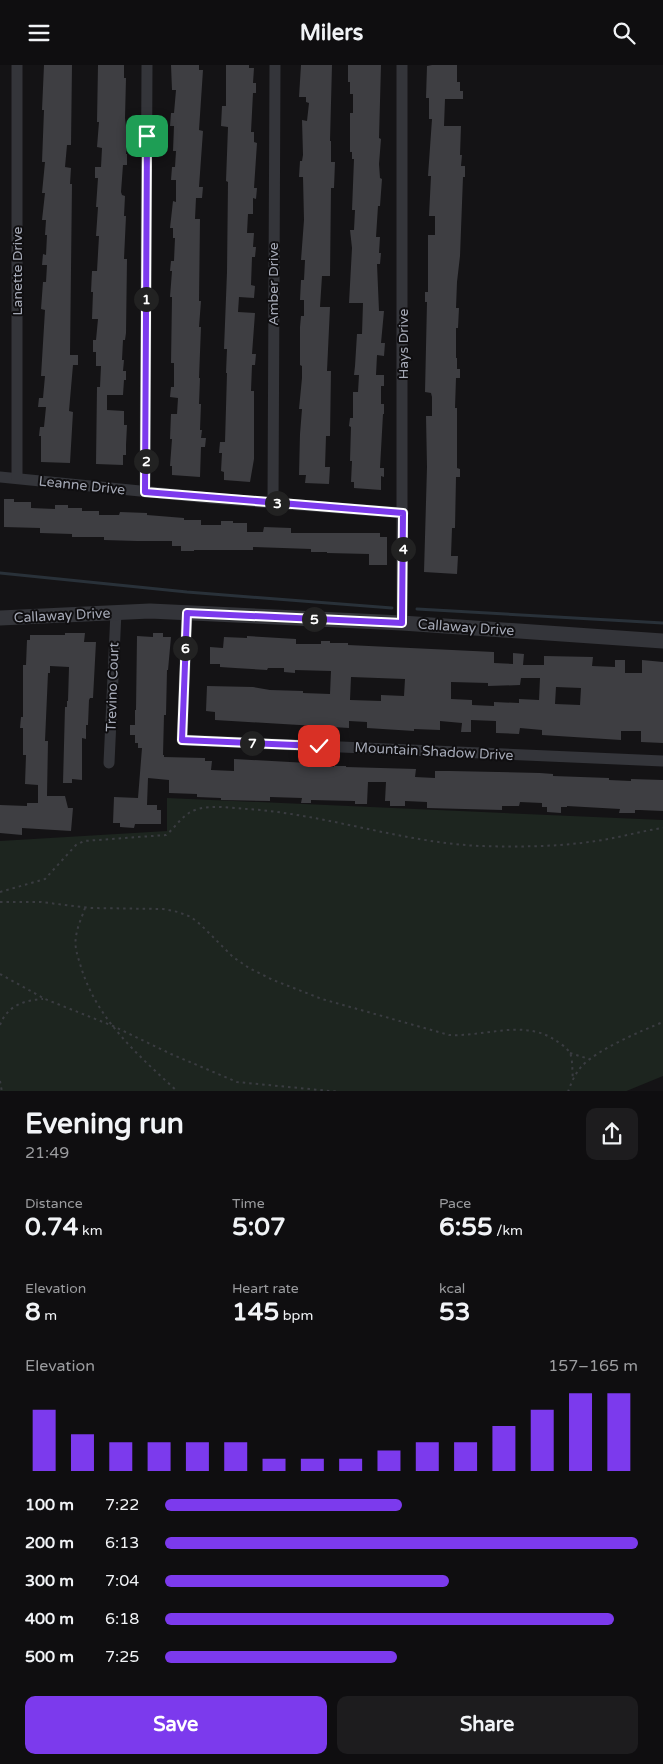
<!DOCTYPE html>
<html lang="en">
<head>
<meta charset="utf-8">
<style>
  :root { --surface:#0f0e10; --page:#1d1c1e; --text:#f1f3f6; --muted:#9b9c9f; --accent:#7c3aed }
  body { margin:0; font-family:"Varela Round",sans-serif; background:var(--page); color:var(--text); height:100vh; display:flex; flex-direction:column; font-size:19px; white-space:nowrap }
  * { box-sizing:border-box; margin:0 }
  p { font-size:16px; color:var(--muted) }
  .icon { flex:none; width:28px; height:28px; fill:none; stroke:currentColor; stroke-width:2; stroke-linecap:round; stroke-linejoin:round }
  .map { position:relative; height:1026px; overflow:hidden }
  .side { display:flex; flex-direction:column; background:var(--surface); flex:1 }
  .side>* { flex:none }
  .pin { position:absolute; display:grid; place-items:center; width:42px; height:42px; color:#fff; margin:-21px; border-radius:10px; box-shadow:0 2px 8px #0006 }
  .km { position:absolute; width:25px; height:25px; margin:-12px; border-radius:50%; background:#222; color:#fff; font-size:14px; line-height:25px; text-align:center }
  .round { display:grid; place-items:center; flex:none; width:52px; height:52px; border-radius:10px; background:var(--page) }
  .overview { display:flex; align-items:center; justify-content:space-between; height:85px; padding:0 25px }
  h1 { font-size:28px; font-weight:700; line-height:38px }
  .metrics { display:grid; grid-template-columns:repeat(3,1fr); gap:8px; height:85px; padding:5px 25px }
  .metrics div { display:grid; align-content:center }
  .metrics b { font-size:25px; font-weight:700 }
  .metrics small { font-size:14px; font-weight:400 }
  .metrics p { font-size:14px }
  .chart { height:140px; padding:10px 25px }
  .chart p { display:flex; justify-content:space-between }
  .chart svg { width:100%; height:90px; margin-top:5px; stroke:var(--accent); stroke-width:6 }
  .button { display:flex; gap:10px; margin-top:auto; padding:10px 25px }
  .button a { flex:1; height:58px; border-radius:10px; background:var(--accent); color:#fff; font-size:20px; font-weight:700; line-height:58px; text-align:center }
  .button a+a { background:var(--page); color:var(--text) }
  ul { padding:0 25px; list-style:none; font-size:16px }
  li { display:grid; grid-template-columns:80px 60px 1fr; align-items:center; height:38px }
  li i { height:12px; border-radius:6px; background:var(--accent) }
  header { display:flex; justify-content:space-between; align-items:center; height:65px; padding:0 25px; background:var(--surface); font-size:22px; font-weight:700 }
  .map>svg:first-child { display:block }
  .green { fill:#1d251f }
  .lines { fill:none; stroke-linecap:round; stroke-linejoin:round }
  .stream { stroke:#293139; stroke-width:3 }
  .building { fill:#3e3e42; fill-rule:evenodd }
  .path { stroke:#3a3c41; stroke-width:2; stroke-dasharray:2.5 4; stroke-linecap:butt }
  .minor { stroke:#34353a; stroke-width:11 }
  .tertiary { stroke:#34353a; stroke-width:15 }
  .route-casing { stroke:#fff; stroke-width:10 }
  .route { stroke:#7c3aed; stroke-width:6 }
  .labels { text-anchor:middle; stroke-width:4; stroke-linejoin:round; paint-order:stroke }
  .street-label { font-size:14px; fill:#a5a9b6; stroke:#0f0e10 }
</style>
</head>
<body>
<header><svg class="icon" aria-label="menu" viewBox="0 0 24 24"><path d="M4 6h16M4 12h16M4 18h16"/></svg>Milers<svg class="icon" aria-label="search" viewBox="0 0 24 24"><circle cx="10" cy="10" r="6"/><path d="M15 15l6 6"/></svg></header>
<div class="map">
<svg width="663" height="1027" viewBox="0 0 663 1027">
  <rect width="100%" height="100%" fill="#141315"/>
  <path class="green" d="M167,733L663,755V1011L624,1027L0,1026V776L167,766Z"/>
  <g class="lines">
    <g class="stream">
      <path d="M0,508L187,527L392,543"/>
      <path d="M417,544L663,558"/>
    </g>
  </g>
  <g class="building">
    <path d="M44,0H72L71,80H67L65,102L71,103L70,119H72L70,290H78V300H73L69,346L73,347L70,398L41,397V371H39L40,362H44L46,342H38L39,333H43L45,311H41L45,245L41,244L43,217H46L47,200H42L43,189L46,190L47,170H45L46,155H42L45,128H42L45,97H42L44,45H42Z"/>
    <path d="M98,0H124V13H126L125,53L127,71L126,89H127V100H123L121,127L122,130L125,131L124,151H126L124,194H127L126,268L125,275H123L122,295H124L123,306H126V315H124L123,330H107V345L124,346V360H127L126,380V390H123V400L96,399L97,322H100L101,301H96V287H93V275H96L98,254H92L93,227H91L92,206H97L99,171H96L98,142H96L98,113H95V102H101L102,83L97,82L99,57H97Z"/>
    <path d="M171,0H199V5H203L199,65L203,66L199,122H203L202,133H196L195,154H200L199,236H201L199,262H201L199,313H200L199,339H201L200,365H202L201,373H206L205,382H201L200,412L172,410V401H170L172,374H170L171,349H177L178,333L170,332L171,322H174V298H171L172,232H170L172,206H170L171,196H174L175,173H173V163H170L173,136L176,137V115H171L172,102H175L176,86H173L174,61H170L171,48H174L176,25H172Z"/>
    <path d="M226,0H249V3H254L253,18H256V28H253L251,67H254V77L257,78L254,123H257L256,134L253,133V149H248L247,168H254L253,182H256L255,192H252L251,220L255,221L254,233L239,232L238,247L255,248L252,289H256L255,300H252L251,326H254V394L250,417L224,415V407L221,406L222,388H219L220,377H225L227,308H226L227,284H224L227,207L228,117L226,116L228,62L221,61L222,41H226Z"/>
    <path d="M301,0H332L330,76H331V97H335L334,123H331L330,211H322L320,242H330L327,306H331L330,371H326L325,402H330L329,419L305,418L306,410H299L300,369L302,344H299L302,313V301L300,300V262L301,251H304V235H300L301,215H304L305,195H301L304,155L303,112H299L300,96H302L303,90L302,55L307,56L309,38L306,37V32H299Z"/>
    <path d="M348,0H381L379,73L381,74L379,99L380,113L382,114L380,141H378L376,172H380L379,188H381L380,199H377L379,246H384L381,278H385L384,291L377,290L376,310H384V321H381V339H384V349H383L380,403H384V412L381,411V425L354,423V417H351L352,396H350L351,362L349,361L350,353H353V327H358L359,310H354L355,301L357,269H362L363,238H349L352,183L350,165H354L355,145H352L354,94H352V87H350V48H353V29H350V17H348Z"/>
    <path d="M432,0H457V17H460V26H463V34H445L444,61H461L460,90H462L461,101H465V112H463L460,191L457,217L456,243H459L458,263H456V293H457V304H460V313H456L455,343H457V403L460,404V412H456L455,463H452L451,491H458L457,509L424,507L427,402L426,351H432V332L431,328L425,327L427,237H425V227H428V170H435V151H429L431,111H428L432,54H429V33H426L427,1Z"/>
    <path d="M4,434H14V437H31V443L55,444V440H68V443H82V446H99V450H119L120,447L147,448V450L184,453V455H201V460H221V456H233V458H247V467H263L264,462L291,463V468H380V472H387V500H369V489L327,488V487H311V484L253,482V485H194V486H181V481H172V476H137L104,475V472H72V469L40,468V463L4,462Z"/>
    <path d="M65,568H85L84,577H96L93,633H90L89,635L88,660H86V674L82,673V715L72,714V718H63L65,642H67V636H68L69,602L50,601V608H48L45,676H48L47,731H65L68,743H73L71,766L22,763V770L0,768V740L27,741V738H38V720L25,719L26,690H23V663H20L21,652H23V600H26L27,575H30V570H65Z"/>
    <path d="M153,568H163V572H171L168,605H167L166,650H164L163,690H164V692L205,693V696H212L211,705L234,706V694L308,698L307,702H334V701H346V702L416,704L415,712L435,713V706H450L540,708L553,709V711L609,713V715L631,716V714L663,715V746L640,745H635V748H619L620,744L567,741V742H561V748L547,747V742H542V738L520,737L519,741H502V745L427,743V737L405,736V741H390V736H385L386,717H368L367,739H355V736L311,735V738H301L302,733L270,732V736L221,735V733L197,732V729L169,728V715L148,713L147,740H157V745H161V759H135L134,763L120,762V758H113L114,732L138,733L142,683H138V678H135V670H130V660H135V645H136L137,571L153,572Z"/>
    <path d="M247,571L296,574V579H321V576H330V578H348V580L494,587V598L513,599V588L524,589L523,600H544V591L593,592L592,601L615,602V595H625V608H642V595L663,597V678L641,677V666H621V675L542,670V665L520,663L519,669L496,668V656L471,655V667H461L462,658L440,656V665L414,664V666L367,663V657L349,656V663L215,655V647L206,646L207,621L253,622L270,625L303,626V628L330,629L331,606L295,605V608L284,607V603H268L267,605L235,603L220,602V599H210V582L223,583L224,572L247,573ZM351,612L405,614L404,631L381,630V636L350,635ZM521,613H540L539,635L519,634V638L494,637V641L472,640V635L451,634V617L488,618V621L520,620ZM556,622L581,623L580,640L555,639Z"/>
  </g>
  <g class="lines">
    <g class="path">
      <path d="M0,827L45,814L76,780L84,776L166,770C177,761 183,748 198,744C213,740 231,743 247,744C325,749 400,777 479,781C518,782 557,782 596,776C619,773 640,766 663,763"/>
      <path d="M0,837H41L90,843L163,844L178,847L191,852L201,860L233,892L249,903L273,915L322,934L449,970C485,972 523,954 555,975C560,978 567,983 570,988C573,995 572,1007 573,1015"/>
      <path d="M85,843C82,852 77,862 76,872C74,882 78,892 81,902C97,955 138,990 178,1027"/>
      <path d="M0,909L45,934L113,961L171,989L237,1017L340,1027"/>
      <path d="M0,960C7,941 24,935 43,934"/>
      <path d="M570,988L589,994"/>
      <path d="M0,1016L2,1027"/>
      <path d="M568,1027C571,1018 575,1009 581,1002C596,985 641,966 663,957"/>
    </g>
    <g class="minor">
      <path d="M0,412L210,433L403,448"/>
      <path d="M17,413V0"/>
      <path d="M145,427L147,0"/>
      <path d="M273,438L275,0"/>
      <path d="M187,548L182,675L663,696"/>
      <path d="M402,558V0"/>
      <path d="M109,698L116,547"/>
    </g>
    <path class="tertiary" d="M0,553L150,546L402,558L663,576"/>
  </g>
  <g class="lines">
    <defs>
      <path id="route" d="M147,71L145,427L403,448L402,558L187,548L182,675L319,681"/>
    </defs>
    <use href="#route" class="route-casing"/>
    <use href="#route" class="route"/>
  </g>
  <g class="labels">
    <g class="street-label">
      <text transform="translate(17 206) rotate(-90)" y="5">Lanette Drive</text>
      <text transform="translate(273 219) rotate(-90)" y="5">Amber Drive</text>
      <text transform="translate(403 279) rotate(-90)" y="5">Hays Drive</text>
      <text transform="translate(82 420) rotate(6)" y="5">Leanne Drive</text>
      <text transform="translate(62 550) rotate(-3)" y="5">Callaway Drive</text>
      <text transform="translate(466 562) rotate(4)" y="5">Callaway Drive</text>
      <text transform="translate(112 622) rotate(-88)" y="5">Trevino Court</text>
      <text transform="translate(434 686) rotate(3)" y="5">Mountain Shadow Drive</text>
    </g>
  </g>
</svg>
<div class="pin" style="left:147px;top:71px;background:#1e9e55"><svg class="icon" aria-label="arrive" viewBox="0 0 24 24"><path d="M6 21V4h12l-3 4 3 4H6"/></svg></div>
<div class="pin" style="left:319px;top:681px;background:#d93025"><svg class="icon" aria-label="check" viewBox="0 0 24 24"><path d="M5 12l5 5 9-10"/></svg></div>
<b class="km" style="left:146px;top:234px">1</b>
<b class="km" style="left:146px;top:396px">2</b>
<b class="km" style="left:277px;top:438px">3</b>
<b class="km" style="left:403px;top:484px">4</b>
<b class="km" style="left:314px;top:554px">5</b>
<b class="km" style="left:185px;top:583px">6</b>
<b class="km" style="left:252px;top:678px">7</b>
</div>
<section class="side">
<div class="overview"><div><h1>Evening run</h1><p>21:49</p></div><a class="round"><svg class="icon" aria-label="share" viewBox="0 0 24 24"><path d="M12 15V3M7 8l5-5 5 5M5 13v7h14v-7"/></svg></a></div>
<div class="metrics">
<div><p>Distance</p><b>0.74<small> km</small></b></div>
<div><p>Time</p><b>5:07</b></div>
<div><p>Pace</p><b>6:55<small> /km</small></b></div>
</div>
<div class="metrics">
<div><p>Elevation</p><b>8<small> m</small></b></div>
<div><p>Heart rate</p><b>145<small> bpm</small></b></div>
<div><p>kcal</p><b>53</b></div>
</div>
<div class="chart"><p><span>Elevation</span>157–165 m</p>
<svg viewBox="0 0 160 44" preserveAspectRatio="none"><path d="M5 44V14M15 44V26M25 44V30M35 44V30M45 44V30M55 44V30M65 44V38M75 44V38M85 44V38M95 44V34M105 44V30M115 44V30M125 44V22M135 44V14M145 44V6M155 44V6"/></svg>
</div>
<ul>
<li><b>100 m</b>7:22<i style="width:50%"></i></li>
<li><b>200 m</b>6:13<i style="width:100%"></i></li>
<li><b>300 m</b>7:04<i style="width:60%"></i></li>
<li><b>400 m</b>6:18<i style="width:95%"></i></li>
<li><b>500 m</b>7:25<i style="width:49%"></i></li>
</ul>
<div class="button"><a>Save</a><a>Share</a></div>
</section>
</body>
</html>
